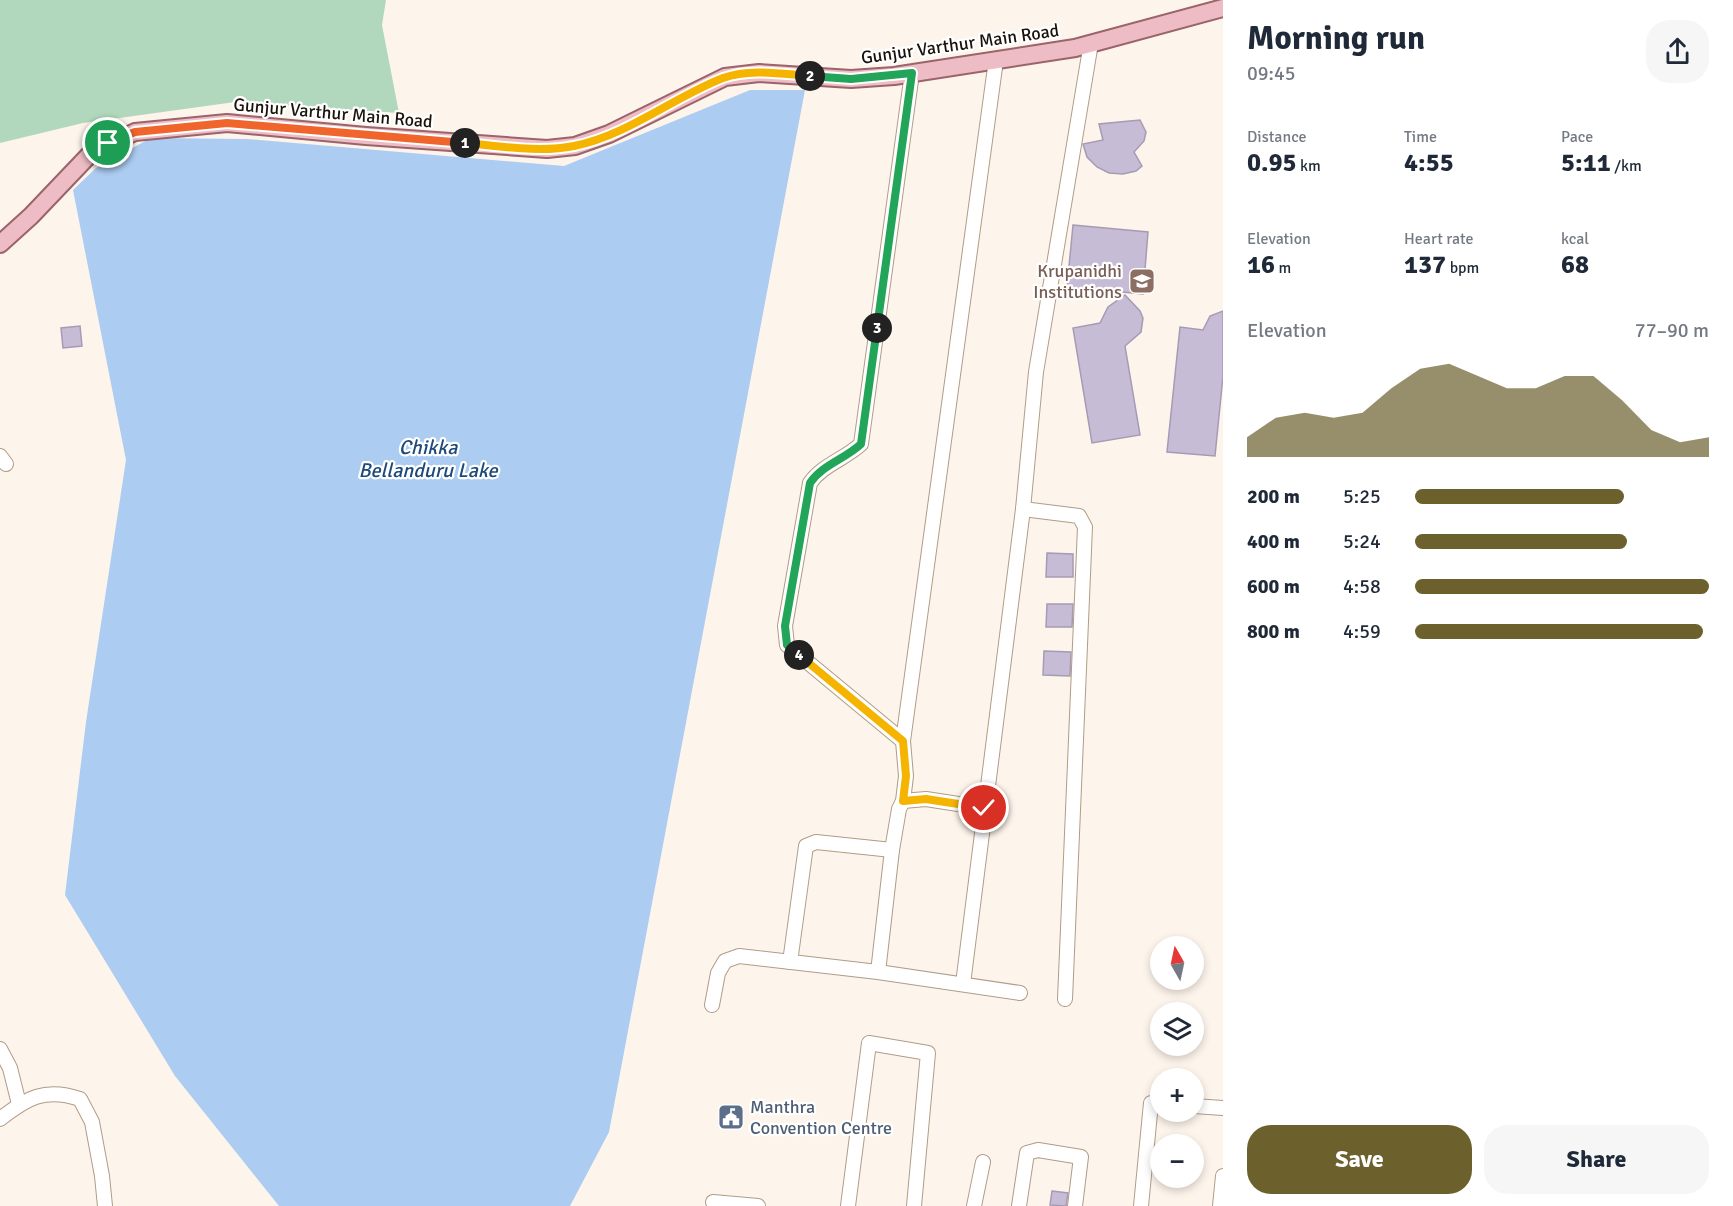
<!DOCTYPE html>
<html lang="en">
<head>
<meta charset="utf-8">
<style>
  :root { --surface:#fff; --page:#f6f6f7; --text:#1f2937; --muted:#747a83; --accent:#6c602d }
  body { margin:0; font-family:Signika,sans-serif; background:var(--page); color:var(--text); height:100vh; display:flex; flex-direction:column; font-size:22px; white-space:nowrap }
  * { box-sizing:border-box; margin:0 }
  p { font-size:20px; color:var(--muted) }
  .icon { flex:none; width:33px; height:33px; fill:none; stroke:currentColor; stroke-width:2; stroke-linecap:round; stroke-linejoin:round }
  .map { position:relative; flex:1; overflow:hidden }
  .drawer { display:flex; flex-direction:column; background:var(--surface); width:510px }
  .drawer>* { flex:none }
  .needle { width:39px; rotate:351deg }
  .controls { position:absolute; left:1150px; top:936px; display:grid; gap:12px }
  .controls a { display:grid; place-items:center; width:54px; height:54px; border-radius:50%; background:var(--surface); box-shadow:0 3px 9px #0003; font-size:30px }
  .pin { position:absolute; display:grid; place-items:center; width:51px; height:51px; color:#fff; margin:-26px; border:3px solid #fff; border-radius:50%; box-shadow:0 2px 6px #0007 }
  .km { position:absolute; width:30px; height:30px; margin:-15px; border-radius:50%; background:#222; color:#fff; font-size:16px; line-height:30px; text-align:center }
  .round { display:grid; place-items:center; flex:none; width:63px; height:63px; border-radius:24px; background:var(--page) }
  .head { display:flex; align-items:center; justify-content:space-between; height:102px; padding:0 24px }
  h1 { font-size:33px; font-weight:700; line-height:45px }
  .stats { display:grid; grid-template-columns:repeat(3,1fr); gap:9px; height:102px; padding:6px 24px }
  .stats div { display:grid; align-content:center }
  .stats b { font-size:26px; font-weight:700 }
  .stats small { font-size:16px; font-weight:400 }
  .stats p { font-size:16px }
  .chart { height:168px; padding:12px 24px }
  .chart p { display:flex; justify-content:space-between }
  .chart svg { width:100%; height:108px; margin-top:6px; fill:var(--accent); opacity:.7 }
  .cta { display:flex; gap:12px; margin-top:auto; padding:12px 24px }
  .cta a { flex:1; height:69px; border-radius:24px; background:var(--accent); color:#fff; font-size:24px; font-weight:700; line-height:69px; text-align:center }
  .cta a+a { background:var(--page); color:var(--text) }
  ul { padding:0 24px; list-style:none; font-size:20px }
  li { display:grid; grid-template-columns:96px 72px 1fr; align-items:center; height:45px }
  li i { height:15px; border-radius:8px; background:var(--accent) }
  main { display:flex; flex:1; min-height:0 }
  .map>svg:first-child { display:block }
  .green { fill:#b1d8bd }
  .water { fill:#acccf1 }
  .building { fill:#c7bcd6; stroke:#a69bb4; stroke-width:1.5 }
  .lines { fill:none; stroke-linecap:round; stroke-linejoin:round }
  .minor-casing { stroke:#b09c87; stroke-width:16 }
  .major-casing { stroke:#9b636a; stroke-width:20 }
  .minor { stroke:#fff; stroke-width:14 }
  .major { stroke:#edbcc5; stroke-width:16 }
  .split-1-casing { stroke:#fff; stroke-width:12 }
  .split-2-casing { stroke:#fff; stroke-width:12 }
  .split-3-casing { stroke:#fff; stroke-width:12 }
  .split-4-casing { stroke:#fff; stroke-width:12 }
  .split-5-casing { stroke:#fff; stroke-width:12 }
  .split-1 { stroke:#f0652b; stroke-width:8 }
  .split-2 { stroke:#f5b400; stroke-width:8 }
  .split-3 { stroke:#22a559; stroke-width:8 }
  .split-4 { stroke:#22a559; stroke-width:8 }
  .split-5 { stroke:#f5b400; stroke-width:8 }
  .labels { text-anchor:middle; stroke-width:4.5; stroke-linejoin:round; paint-order:stroke }
  .street-label { font-size:18px; fill:#19120a; stroke:#fff }
  .education-label { font-size:18px; fill:#785e54; stroke:#fff; text-anchor:end }
  .service-label { font-size:18px; fill:#4e5e75; stroke:#fff; text-anchor:start }
  .water-label { font-size:20px; font-style:italic; fill:#1d4a79; stroke:#fff }
</style>
</head>
<body>
<main>
<div class="map">
<svg width="1223" height="1206" viewBox="0 0 1223 1206">
  <rect width="100%" height="100%" fill="#fdf4eb"/>
  <path class="green" d="M0,0H386L382,25L399,113L235,102L83,123L0,143Z"/>
  <path class="water" d="M750,90H805L609,1132L570,1206H279L175,1076L65,895L86,722L126,460L73,190L96,168L151,138L247,139L564,166Z"/>
  <g class="building">
    <path d="M1140,120L1146,132L1144,141L1134,152L1142,166L1136,171L1123,174L1109,173L1097,167L1087,157L1083,144L1103,140L1099,124Z"/>
    <path d="M1073,225L1148,232L1143,294L1067,287Z"/>
    <path d="M1125,295L1140,311L1143,318L1141,332L1125,346L1140,435L1092,443L1073,328L1100,323L1108,307Z"/>
    <path d="M1223,311V376L1215,456L1167,452L1180,327L1203,330L1210,316Z"/>
    <path d="M80,326L82,346L63,348L61,328Z"/>
    <path d="M1047,553L1073,554V577H1046Z"/>
    <path d="M1047,604H1073L1072,627H1046Z"/>
    <path d="M1044,651L1071,652L1070,676L1043,675Z"/>
    <path d="M1052,1191L1068,1193L1066,1206L1050,1205Z"/>
  </g>
  <g class="lines">
    <defs>
      <g id="minor">
        <path d="M0,456L6,464"/>
        <path d="M1023,509L1079,516L1085,527L1065,999"/>
        <path d="M903,741L787,645L785,626L810,483C822,465 845,459 861,444L912,73"/>
        <path d="M903,801L926,799L984,808"/>
        <path d="M790,962L806,846L816,842L892,850"/>
        <path d="M878,972L892,850L899,809L903,801L906,776L903,741L996,60"/>
        <path d="M963,984L1023,509L1036,372L1091,43"/>
        <path d="M712,1005L718,973L725,961L739,956L878,972L1020,993"/>
        <path d="M0,1049L10,1068L19,1104"/>
        <path d="M1194,1106L1223,1108"/>
        <path d="M0,1119C27,1098 45,1087 80,1099L92,1122L102,1176L105,1206"/>
        <path d="M713,1202L758,1206"/>
        <path d="M848,1206L869,1043L928,1053L914,1206"/>
        <path d="M974,1206L983,1162"/>
        <path d="M1019,1206L1027,1153L1038,1150L1081,1157L1075,1206"/>
        <path d="M1141,1206L1151,1103L1161,1104"/>
        <path d="M1220,1206L1223,1176"/>
      </g>
      <path id="major" d="M0,244L31,216L93,151L135,132L227,123L366,136L547,149L575,146L609,134L725,77L759,73L851,79L894,76L1075,48L1223,8"/>
    </defs>
    <use href="#minor" class="minor-casing"/>
    <use href="#major" class="major-casing"/>
    <use href="#minor" class="minor"/>
    <use href="#major" class="major"/>
  </g>
  <g class="lines">
    <defs>
      <path id="split-1" d="M108,143L135,132L227,123L465,143"/>
      <path id="split-2" d="M465,143C500,146 539,153 574,146C626,136 674,97 723,78C750,68 782,74 810,76"/>
      <path id="split-3" d="M810,76L851,79L912,73L877,328"/>
      <path id="split-4" d="M799,655L787,645L785,626L810,483C822,465 845,459 861,444L877,328"/>
      <path id="split-5" d="M799,655L903,741L906,776L903,801L926,799L984,808"/>
    </defs>
    <use href="#split-1" class="split-1-casing"/>
    <use href="#split-2" class="split-2-casing"/>
    <use href="#split-3" class="split-3-casing"/>
    <use href="#split-4" class="split-4-casing"/>
    <use href="#split-5" class="split-5-casing"/>
    <use href="#split-1" class="split-1"/>
    <use href="#split-2" class="split-2"/>
    <use href="#split-3" class="split-3"/>
    <use href="#split-4" class="split-4"/>
    <use href="#split-5" class="split-5"/>
  </g>
  <defs>
    <symbol id="university-square" viewBox="-11 -11 22 22"><rect x="-9" y="-9" width="18" height="18" rx="4" fill="#8d6e63" stroke="#fff"/><path d="M0-5L7-2L0 1L-7-2ZM-4 1L0 2.5L4 1V4Q0 6-4 4Z" fill="#fff"/></symbol>
    <symbol id="civic-square" viewBox="-11 -11 22 22"><rect x="-9" y="-9" width="18" height="18" rx="4" fill="#5c6f8a" stroke="#fff"/><path d="M-.6-6.5H3V-4.5H.6V-3L4-1V1h2V6H-6V1h2V-1L-.6-3ZM-1.2 2.5V6h2.4V2.5Z" fill="#fff"/></symbol>
  </defs>
  <g fill-rule="evenodd">
    <use href="#university-square" x="1127" y="266" width="30" height="30"/>
    <use href="#civic-square" x="716" y="1102" width="30" height="30"/>
  </g>
  <g class="labels">
    <g class="street-label">
      <text transform="translate(960 44) rotate(-8)" y="6">Gunjur Varthur Main Road</text>
      <text transform="translate(333 113) rotate(5)" y="6">Gunjur Varthur Main Road</text>
    </g>
    <g class="education-label">
      <text x="1122" y="277">Krupanidhi<tspan x="1122" dy="21">Institutions</tspan></text>
    </g>
    <g class="service-label">
      <text x="750" y="1113">Manthra<tspan x="750" dy="21">Convention Centre</tspan></text>
    </g>
    <g class="water-label">
      <text x="428" y="454">Chikka<tspan x="428" dy="23">Bellanduru Lake</tspan></text>
    </g>
  </g>
</svg>
<div class="controls">
<a><svg class="needle" viewBox="-14 -14 28 28"><path d="M0-13l5 13h-10z" fill="#e53935"/><path d="M0 13l5-13h-10z" fill="#747a83"/></svg></a>
<a><svg class="icon" aria-label="layers" viewBox="0 0 24 24"><path d="M12 4l9 5-9 5-9-5zM3 14l9 5 9-5"/></svg></a>
<a>+</a>
<a>−</a>
</div>
<div class="pin" style="left:108px;top:143px;background:#1e9e55"><svg class="icon" aria-label="arrive" viewBox="0 0 24 24"><path d="M6 21V4h12l-3 4 3 4H6"/></svg></div>
<div class="pin" style="left:984px;top:808px;background:#d93025"><svg class="icon" aria-label="check" viewBox="0 0 24 24"><path d="M5 12l5 5 9-10"/></svg></div>
<b class="km" style="left:465px;top:143px">1</b>
<b class="km" style="left:810px;top:76px">2</b>
<b class="km" style="left:877px;top:328px">3</b>
<b class="km" style="left:799px;top:655px">4</b>
</div>
<section class="drawer">
<div class="head"><div><h1>Morning run</h1><p>09:45</p></div><a class="round"><svg class="icon" aria-label="share" viewBox="0 0 24 24"><path d="M12 15V3M7 8l5-5 5 5M5 13v7h14v-7"/></svg></a></div>
<div class="stats">
<div><p>Distance</p><b>0.95<small> km</small></b></div>
<div><p>Time</p><b>4:55</b></div>
<div><p>Pace</p><b>5:11<small> /km</small></b></div>
</div>
<div class="stats">
<div><p>Elevation</p><b>16<small> m</small></b></div>
<div><p>Heart rate</p><b>137<small> bpm</small></b></div>
<div><p>kcal</p><b>68</b></div>
</div>
<div class="chart"><p><span>Elevation</span>77–90 m</p>
<svg viewBox="0 0 160 44" preserveAspectRatio="none"><path d="M0 44V36L10 28L20 26L30 28L40 26L50 16L60 8L70 6L80 11L90 16L100 16L110 11L120 11L130 21L140 33L150 38L160 36V44z"/></svg>
</div>
<ul>
<li><b>200 m</b>5:25<i style="width:71%"></i></li>
<li><b>400 m</b>5:24<i style="width:72%"></i></li>
<li><b>600 m</b>4:58<i style="width:100%"></i></li>
<li><b>800 m</b>4:59<i style="width:98%"></i></li>
</ul>
<div class="cta"><a>Save</a><a>Share</a></div>
</section>
</main>
</body>
</html>
